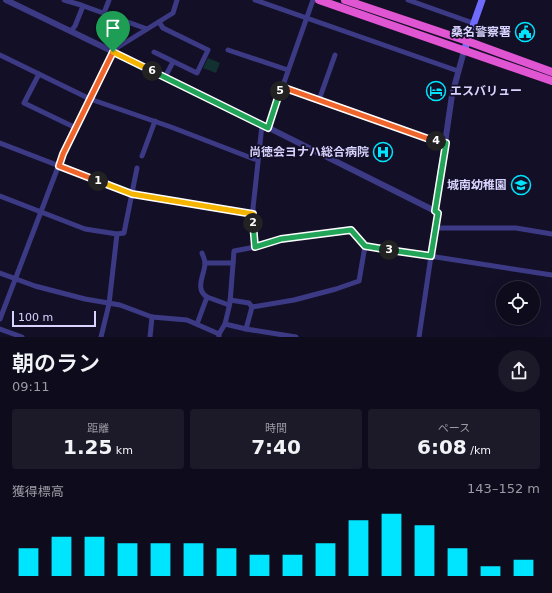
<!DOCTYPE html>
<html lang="ja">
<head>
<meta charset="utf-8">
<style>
  :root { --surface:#0e0b1c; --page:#1c1929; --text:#f1f3f6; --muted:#9b9ba3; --line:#2e2b3b; --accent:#00e5ff }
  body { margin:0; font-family:"DejaVu Sans","Noto Sans JP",sans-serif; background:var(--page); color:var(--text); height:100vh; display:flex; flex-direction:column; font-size:15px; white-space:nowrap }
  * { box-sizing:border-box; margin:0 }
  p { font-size:13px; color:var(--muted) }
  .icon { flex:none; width:22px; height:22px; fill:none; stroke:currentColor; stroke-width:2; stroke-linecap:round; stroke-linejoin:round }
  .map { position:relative; height:337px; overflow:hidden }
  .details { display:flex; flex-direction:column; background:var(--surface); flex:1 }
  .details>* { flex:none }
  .fabs { position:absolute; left:496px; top:281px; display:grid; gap:8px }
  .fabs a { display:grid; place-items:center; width:44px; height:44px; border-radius:50%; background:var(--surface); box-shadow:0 4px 16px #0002,0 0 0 1px var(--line); font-size:20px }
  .scale { position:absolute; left:12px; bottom:10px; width:84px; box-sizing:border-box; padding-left:4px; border:2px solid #d9d4ff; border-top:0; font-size:11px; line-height:14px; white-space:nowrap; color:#d9d4ff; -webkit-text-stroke:3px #130f26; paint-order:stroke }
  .pin { position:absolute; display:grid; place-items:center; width:34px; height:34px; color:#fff; margin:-41px -17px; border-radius:50% 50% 50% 0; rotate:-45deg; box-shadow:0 0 4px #0007 }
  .pin .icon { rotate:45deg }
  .km { position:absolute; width:20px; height:20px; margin:-10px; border-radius:50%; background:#222; color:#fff; font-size:11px; line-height:20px; text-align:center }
  .round { display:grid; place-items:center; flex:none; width:42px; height:42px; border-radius:21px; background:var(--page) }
  .overview { display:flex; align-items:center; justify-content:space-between; height:68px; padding:0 12px }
  h1 { font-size:22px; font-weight:600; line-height:30px }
  .figures { display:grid; grid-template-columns:repeat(3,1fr); gap:6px; height:68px; padding:4px 12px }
  .figures div { display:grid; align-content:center; border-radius:4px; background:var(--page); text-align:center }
  .figures b { font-size:20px; font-weight:600 }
  .figures small { font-size:11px; font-weight:400 }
  .figures p { font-size:11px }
  .chart { height:112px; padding:8px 12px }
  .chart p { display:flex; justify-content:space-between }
  .chart svg { width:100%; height:72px; margin-top:4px; stroke:var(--accent); stroke-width:6 }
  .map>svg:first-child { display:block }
  .green { fill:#12302f }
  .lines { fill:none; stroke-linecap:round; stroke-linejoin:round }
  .minor { stroke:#3d3a85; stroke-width:5 }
  .tertiary { stroke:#3d3a85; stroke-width:6 }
  .secondary { stroke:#6f6bff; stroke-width:7 }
  .trunk { stroke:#e055d1; stroke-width:8 }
  .split-1-casing { stroke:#fff; stroke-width:8 }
  .split-2-casing { stroke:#fff; stroke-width:8 }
  .split-3-casing { stroke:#fff; stroke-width:8 }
  .split-4-casing { stroke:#fff; stroke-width:8 }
  .split-5-casing { stroke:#fff; stroke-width:8 }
  .split-6-casing { stroke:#fff; stroke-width:8 }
  .split-7-casing { stroke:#fff; stroke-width:8 }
  .split-1 { stroke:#f0652b; stroke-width:5 }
  .split-2 { stroke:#f5b400; stroke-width:5 }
  .split-3 { stroke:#22a559; stroke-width:5 }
  .split-4 { stroke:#22a559; stroke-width:5 }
  .split-5 { stroke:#f0652b; stroke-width:5 }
  .split-6 { stroke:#22a559; stroke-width:5 }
  .split-7 { stroke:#f5b400; stroke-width:5 }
  .labels { text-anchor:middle; stroke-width:3.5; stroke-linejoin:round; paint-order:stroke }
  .poi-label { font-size:12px; font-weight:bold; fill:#d9d4ff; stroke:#130f26; text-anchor:end }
</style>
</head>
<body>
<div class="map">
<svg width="552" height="337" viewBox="0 0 552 337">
  <rect width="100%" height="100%" fill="#130f26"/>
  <path class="green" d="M208,58L220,63L216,73L203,68Z"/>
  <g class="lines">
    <g class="minor">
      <path d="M64,0L81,5L147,29"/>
      <path d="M255,0L458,71"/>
      <path d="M408,0L473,23"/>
      <path d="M104,13L109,0"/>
      <path d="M71,31L75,26L83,6"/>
      <path d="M228,50L288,70"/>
      <path d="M154,52L197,73L208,50L163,28L159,22"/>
      <path d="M0,55L90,99L171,127L254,159H258"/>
      <path d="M39,74L24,103L76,128"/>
      <path d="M165,77L173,62"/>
      <path d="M282,87L426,138L445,143"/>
      <path d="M319,100L335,55"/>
      <path d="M268,128L313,0"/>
      <path d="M0,143L132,194L253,214"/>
      <path d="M142,156L155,121"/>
      <path d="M0,196L85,229L117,234L124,233L137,168"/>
      <path d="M435,228H516L552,234"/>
      <path d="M255,247L253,208L262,125"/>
      <path d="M205,263H233"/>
      <path d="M0,273L35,286L85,299L120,305L152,317L187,320L219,334"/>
      <path d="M207,297L229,305"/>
      <path d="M230,300L249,303L252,307L246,329"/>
      <path d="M252,307L294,300L336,289L359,281L365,246"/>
      <path d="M0,319L63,154L113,52L115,49L173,13L177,0"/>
      <path d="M197,324L207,297C194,289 205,274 205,263C205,260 203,256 202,253"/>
      <path d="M225,324L246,329L296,337"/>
      <path d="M0,329L22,337"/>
      <path d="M101,337L109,304L117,234"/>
      <path d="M150,337L152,317"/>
      <path d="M219,337V334L225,324L230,303L234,251L255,247L281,239L351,230L365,246L552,275"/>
      <path d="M419,337L431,256"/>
    </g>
    <g class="tertiary">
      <path d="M6,0L209,98L435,211"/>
      <path d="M431,256L438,213L435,211L445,143L452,95L464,51"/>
    </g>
    <path class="secondary" d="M464,51L482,0"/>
    <g class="trunk">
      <path d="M319,0L552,81"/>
      <path d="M345,0L467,41L552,72"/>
    </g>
  </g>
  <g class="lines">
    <defs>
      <path id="split-1" d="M98,181L59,166L63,154L113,52"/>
      <path id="split-2" d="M98,181L132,194L253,214V223"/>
      <path id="split-3" d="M253,223L255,247L281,239L351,230L365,246L389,250"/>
      <path id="split-4" d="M389,250L431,256L438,213L435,211L446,143L436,141"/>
      <path id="split-5" d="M280,91L282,87L426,138L436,141"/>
      <path id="split-6" d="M152,71L268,128L280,91"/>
      <path id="split-7" d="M113,52L152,71"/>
    </defs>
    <use href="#split-1" class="split-1-casing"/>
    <use href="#split-2" class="split-2-casing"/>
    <use href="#split-3" class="split-3-casing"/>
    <use href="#split-4" class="split-4-casing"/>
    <use href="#split-5" class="split-5-casing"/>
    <use href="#split-6" class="split-6-casing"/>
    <use href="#split-7" class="split-7-casing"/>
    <use href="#split-1" class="split-1"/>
    <use href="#split-2" class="split-2"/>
    <use href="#split-3" class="split-3"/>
    <use href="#split-4" class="split-4"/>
    <use href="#split-5" class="split-5"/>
    <use href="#split-6" class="split-6"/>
    <use href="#split-7" class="split-7"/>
  </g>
  <defs>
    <symbol id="civic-ring" viewBox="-11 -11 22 22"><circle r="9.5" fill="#130f26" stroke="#00e5ff" stroke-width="1.5"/><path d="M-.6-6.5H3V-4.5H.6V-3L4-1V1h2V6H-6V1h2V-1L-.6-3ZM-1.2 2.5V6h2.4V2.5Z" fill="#00e5ff"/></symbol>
    <symbol id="hotel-ring" viewBox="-11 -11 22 22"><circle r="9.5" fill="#130f26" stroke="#00e5ff" stroke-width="1.5"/><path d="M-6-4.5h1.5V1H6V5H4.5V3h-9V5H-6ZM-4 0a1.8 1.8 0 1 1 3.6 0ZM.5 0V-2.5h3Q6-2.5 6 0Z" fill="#00e5ff"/></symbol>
    <symbol id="hospital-ring" viewBox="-11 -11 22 22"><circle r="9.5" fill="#130f26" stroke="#00e5ff" stroke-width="1.5"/><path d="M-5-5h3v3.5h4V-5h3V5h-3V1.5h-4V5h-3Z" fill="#00e5ff"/></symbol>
    <symbol id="school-ring" viewBox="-11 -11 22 22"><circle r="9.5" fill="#130f26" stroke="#00e5ff" stroke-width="1.5"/><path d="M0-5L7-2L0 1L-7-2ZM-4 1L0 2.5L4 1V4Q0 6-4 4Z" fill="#00e5ff"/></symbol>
  </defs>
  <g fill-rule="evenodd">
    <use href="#civic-ring" x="514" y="21" width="22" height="22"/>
    <use href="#hotel-ring" x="425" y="80" width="22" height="22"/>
    <use href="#hospital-ring" x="372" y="141" width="22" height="22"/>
    <use href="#school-ring" x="510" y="174" width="22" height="22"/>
  </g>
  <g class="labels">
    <g class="poi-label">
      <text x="511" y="36">桑名警察署</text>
      <text x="450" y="95" text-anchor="start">エスバリュー</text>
      <text x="369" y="156">尚徳会ヨナハ総合病院</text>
      <text x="507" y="189">城南幼稚園</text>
    </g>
  </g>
</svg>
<div class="fabs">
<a><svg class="icon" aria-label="locate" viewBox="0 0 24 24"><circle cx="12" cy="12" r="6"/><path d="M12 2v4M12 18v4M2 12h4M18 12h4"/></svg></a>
</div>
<div class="scale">100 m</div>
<div class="pin" style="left:113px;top:52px;background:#1e9e55"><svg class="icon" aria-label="arrive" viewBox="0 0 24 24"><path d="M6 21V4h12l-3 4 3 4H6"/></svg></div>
<b class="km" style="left:98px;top:181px">1</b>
<b class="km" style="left:253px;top:223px">2</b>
<b class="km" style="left:389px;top:250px">3</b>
<b class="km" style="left:436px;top:141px">4</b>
<b class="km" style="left:280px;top:91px">5</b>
<b class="km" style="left:152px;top:71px">6</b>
</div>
<section class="details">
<div class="overview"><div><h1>朝のラン</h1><p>09:11</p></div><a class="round"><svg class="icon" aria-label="share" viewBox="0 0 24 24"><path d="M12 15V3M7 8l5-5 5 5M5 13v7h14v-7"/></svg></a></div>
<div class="figures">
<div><p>距離</p><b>1.25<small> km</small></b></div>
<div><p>時間</p><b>7:40</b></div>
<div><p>ペース</p><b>6:08<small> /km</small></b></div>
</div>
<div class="chart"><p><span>獲得標高</span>143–152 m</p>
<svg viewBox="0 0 160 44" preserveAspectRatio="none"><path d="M5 44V27M15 44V20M25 44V20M35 44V24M45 44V24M55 44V24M65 44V27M75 44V31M85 44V31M95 44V24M105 44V10M115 44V6M125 44V13M135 44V27M145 44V38M155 44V34"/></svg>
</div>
</section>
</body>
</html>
